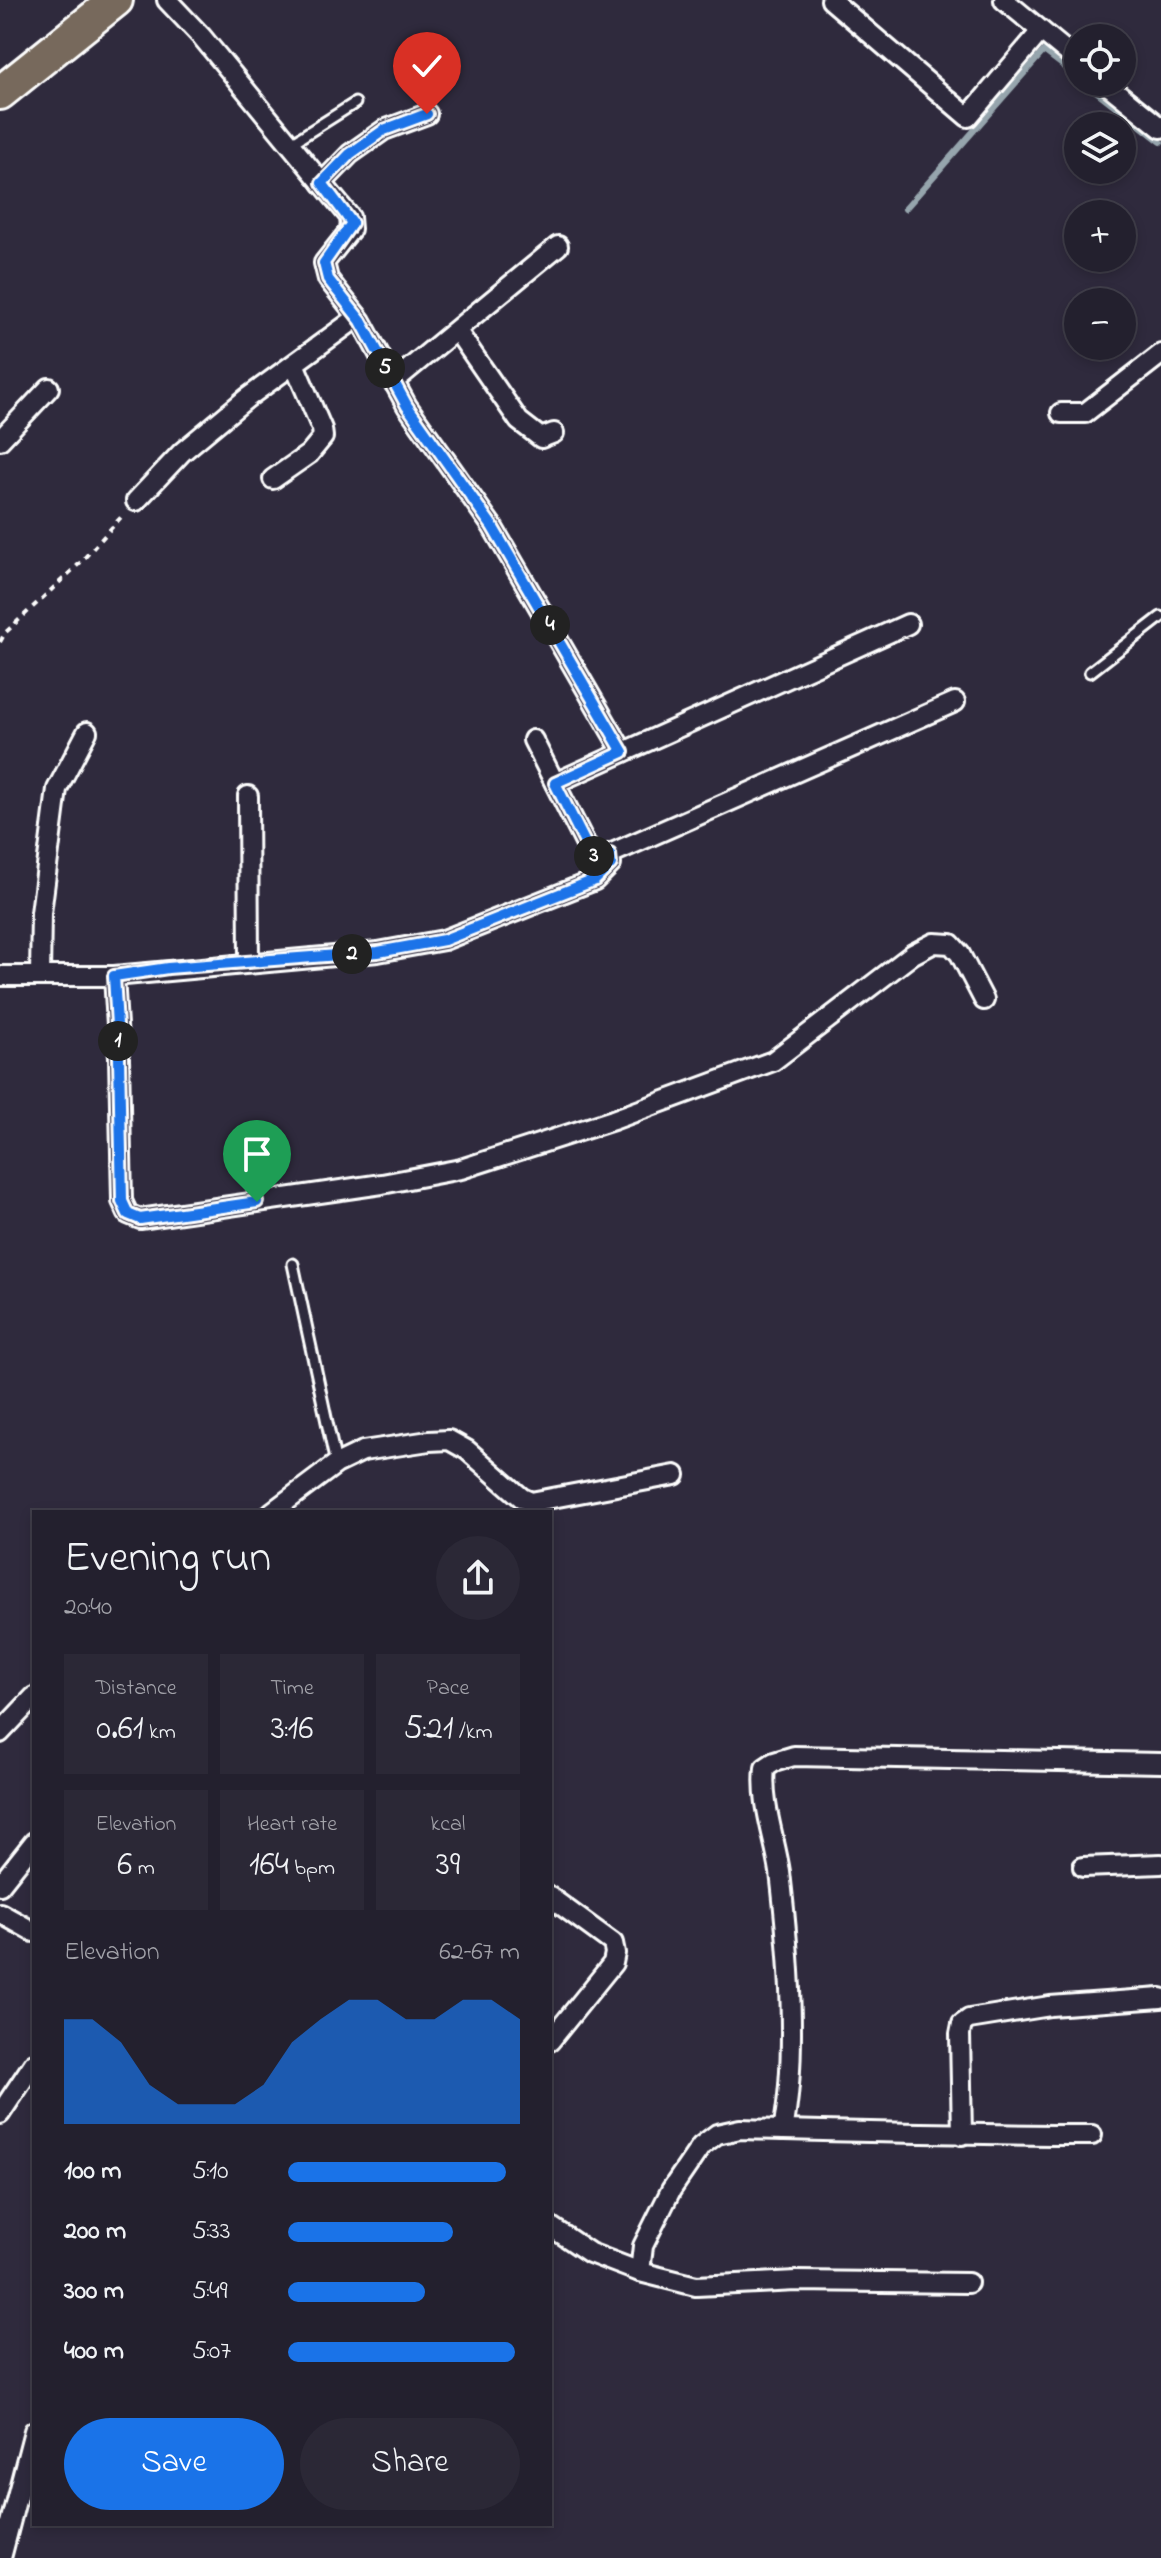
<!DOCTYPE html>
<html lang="en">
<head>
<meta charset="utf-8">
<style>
  :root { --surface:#23202e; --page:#2b2836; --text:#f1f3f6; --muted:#a3a3aa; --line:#403e4a; --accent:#1a73e8 }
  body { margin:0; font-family:"Indie Flower",sans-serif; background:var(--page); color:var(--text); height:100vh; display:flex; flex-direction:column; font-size:30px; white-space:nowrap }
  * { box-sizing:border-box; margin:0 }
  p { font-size:26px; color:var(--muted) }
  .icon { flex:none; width:44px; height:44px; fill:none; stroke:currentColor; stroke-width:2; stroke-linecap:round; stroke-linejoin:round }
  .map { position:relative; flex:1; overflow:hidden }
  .side { position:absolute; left:32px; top:1510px; width:520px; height:1016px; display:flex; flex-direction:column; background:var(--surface); border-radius:0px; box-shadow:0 4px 12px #0003,0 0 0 2px var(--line) }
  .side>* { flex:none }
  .controls { position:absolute; left:1064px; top:24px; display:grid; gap:16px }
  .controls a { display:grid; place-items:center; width:72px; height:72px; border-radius:50%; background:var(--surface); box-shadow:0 4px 12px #0003,0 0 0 2px var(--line); font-size:40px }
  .pin { position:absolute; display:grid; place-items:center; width:68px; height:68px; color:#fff; margin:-82px -34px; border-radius:50% 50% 50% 0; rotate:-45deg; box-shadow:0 0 8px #0007 }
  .pin .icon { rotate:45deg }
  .km { position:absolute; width:40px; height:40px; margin:-20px; border-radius:50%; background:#222; color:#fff; font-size:22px; line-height:40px; text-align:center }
  .round { display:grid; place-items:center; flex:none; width:84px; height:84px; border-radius:42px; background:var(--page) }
  .head { display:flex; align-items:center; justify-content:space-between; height:136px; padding:0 32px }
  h1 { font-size:44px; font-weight:600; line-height:60px }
  .metrics { display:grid; grid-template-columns:repeat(3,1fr); gap:12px; height:136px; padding:8px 32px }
  .metrics div { display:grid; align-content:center; border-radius:0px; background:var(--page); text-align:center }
  .metrics b { font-size:34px; font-weight:600 }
  .metrics small { font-size:22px; font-weight:400 }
  .metrics p { font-size:22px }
  .chart { height:224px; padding:16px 32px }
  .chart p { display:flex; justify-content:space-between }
  .chart svg { width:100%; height:144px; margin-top:8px; fill:var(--accent); opacity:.7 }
  .action { display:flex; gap:16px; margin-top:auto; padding:16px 32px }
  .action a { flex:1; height:92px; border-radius:48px; background:var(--accent); color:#fff; font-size:32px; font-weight:600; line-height:92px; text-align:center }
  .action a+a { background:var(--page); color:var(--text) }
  ul { padding:0 32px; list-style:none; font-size:26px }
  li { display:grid; grid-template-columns:128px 96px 1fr; align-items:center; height:60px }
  li i { height:20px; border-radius:10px; background:var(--accent) }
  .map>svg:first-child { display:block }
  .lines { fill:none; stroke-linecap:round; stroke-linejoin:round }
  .stream { stroke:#96a5ad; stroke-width:6 }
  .lane-casing { stroke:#fff; stroke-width:15 }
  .street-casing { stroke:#fff; stroke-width:24 }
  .highway-casing { stroke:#fff; stroke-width:38 }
  .path { stroke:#fff; stroke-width:4; stroke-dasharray:6 6; stroke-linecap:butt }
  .lane { stroke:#2f2a3d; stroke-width:9 }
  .street { stroke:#2f2a3d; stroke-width:18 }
  .highway { stroke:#77695c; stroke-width:32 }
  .route-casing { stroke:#fff; stroke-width:16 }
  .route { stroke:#1a73e8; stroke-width:10 }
</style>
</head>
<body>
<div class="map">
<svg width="1161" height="2558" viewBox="0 0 1161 2558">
  <rect width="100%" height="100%" fill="#2f2a3d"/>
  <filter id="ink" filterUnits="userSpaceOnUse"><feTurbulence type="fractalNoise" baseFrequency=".0125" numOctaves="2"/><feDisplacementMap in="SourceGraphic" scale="16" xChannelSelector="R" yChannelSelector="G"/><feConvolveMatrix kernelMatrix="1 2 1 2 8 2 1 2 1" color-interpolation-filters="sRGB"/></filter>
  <g filter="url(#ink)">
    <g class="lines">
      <g class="stream">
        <path d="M1084,82L1161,142"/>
        <path d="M905,209L1044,51L1078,77"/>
        <path d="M1112,1993L1161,1989"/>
      </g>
      <defs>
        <g id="lane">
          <path d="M290,144L355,103"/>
          <path d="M1090,672L1161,617"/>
          <path d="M293,1264L336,1464"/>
        </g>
        <g id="street">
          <path d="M167,0L202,37L350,217L351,229L324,263L328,279L361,321L407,406L492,526L623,752"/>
          <path d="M831,0L968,117L1041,31"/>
          <path d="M1004,0L1078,61"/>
          <path d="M1104,82L1161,128"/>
          <path d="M322,183L350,154L384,130L427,114"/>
          <path d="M457,331L519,421L541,438L554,433"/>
          <path d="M393,382L558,246"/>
          <path d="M1061,413H1085L1161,354"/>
          <path d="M0,440L49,388"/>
          <path d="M273,479L309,454L323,437L322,429L295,366"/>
          <path d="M136,501L182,452L247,398L358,317"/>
          <path d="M533,740L588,849L597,857L610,854L955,702"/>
          <path d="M555,783L908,624"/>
          <path d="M248,796L249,963"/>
          <path d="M0,976H114L378,952L444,940L595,880L611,864L610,854"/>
          <path d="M40,976L41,913L57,789L87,732"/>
          <path d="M114,976L119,1058L122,1201L128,1214L140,1219L382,1184L461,1169L613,1120L773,1061L913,954L934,943L951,944L960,954L984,1000"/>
          <path d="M272,1512L336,1464L363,1451L429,1441L449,1440L467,1450L522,1498L531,1502L675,1475"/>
          <path d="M0,1733L34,1697"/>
          <path d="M1083,1867L1161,1864"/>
          <path d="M0,1885L34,1842"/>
          <path d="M550,1897L613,1943L615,1953L613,1963L550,2041"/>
          <path d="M0,1913L34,1932"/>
          <path d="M0,2114L34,2063"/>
          <path d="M783,2130C798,2053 789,1951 780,1872C775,1838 761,1803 765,1768L774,1762L794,1756L1161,1763"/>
          <path d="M962,2135L960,2034L962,2024L969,2019L1050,2006L1161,1998"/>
          <path d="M550,2226L590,2253L640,2272L643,2246L671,2190L701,2146L717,2134L740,2129C857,2132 974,2135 1092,2135"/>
          <path d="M640,2272L696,2286L796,2281L968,2283"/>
          <path d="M1,2558L34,2431"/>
        </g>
        <path id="highway" d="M0,93L116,0"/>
      </defs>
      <use href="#lane" class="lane-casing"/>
      <use href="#street" class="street-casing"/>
      <use href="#highway" class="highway-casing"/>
      <path class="path" d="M0,642L5,633L79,564L123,515"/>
      <use href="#lane" class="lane"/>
      <use href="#street" class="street"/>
      <use href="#highway" class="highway"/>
    </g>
  </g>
  <g class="lines" filter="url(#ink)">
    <defs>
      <path id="route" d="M257,1202L140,1219L128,1214L122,1201L119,1058L114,976L168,968L378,952L444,940L595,880L611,864L610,854L597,857L588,849L555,783L623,752L492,526L407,406L361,321L328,279L324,263L352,223L322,183L350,154L384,130L427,114"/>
    </defs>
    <use href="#route" class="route-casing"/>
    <use href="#route" class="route"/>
  </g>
</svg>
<div class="controls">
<a><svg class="icon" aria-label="locate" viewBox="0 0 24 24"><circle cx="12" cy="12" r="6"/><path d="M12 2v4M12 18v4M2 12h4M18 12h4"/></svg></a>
<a><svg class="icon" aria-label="layers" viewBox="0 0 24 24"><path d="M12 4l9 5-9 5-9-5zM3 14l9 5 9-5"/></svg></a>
<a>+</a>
<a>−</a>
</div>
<div class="pin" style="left:257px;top:1202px;background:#1e9e55"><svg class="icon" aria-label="arrive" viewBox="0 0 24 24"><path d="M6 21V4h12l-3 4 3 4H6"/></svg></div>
<div class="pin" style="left:427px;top:114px;background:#d93025"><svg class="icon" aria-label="check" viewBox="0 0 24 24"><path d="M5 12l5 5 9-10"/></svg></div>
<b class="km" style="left:118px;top:1041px">1</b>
<b class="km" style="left:352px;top:954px">2</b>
<b class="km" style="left:594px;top:856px">3</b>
<b class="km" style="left:550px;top:625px">4</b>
<b class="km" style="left:385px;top:368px">5</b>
<section class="side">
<div class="head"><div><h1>Evening run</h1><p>20:40</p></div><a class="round"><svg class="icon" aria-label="share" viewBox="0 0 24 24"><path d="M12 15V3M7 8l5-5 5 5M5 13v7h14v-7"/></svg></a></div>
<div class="metrics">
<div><p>Distance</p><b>0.61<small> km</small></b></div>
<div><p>Time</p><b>3:16</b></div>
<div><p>Pace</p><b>5:21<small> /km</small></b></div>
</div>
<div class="metrics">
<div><p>Elevation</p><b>6<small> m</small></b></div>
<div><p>Heart rate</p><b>164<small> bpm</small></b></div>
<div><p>kcal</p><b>39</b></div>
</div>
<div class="chart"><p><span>Elevation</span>62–67 m</p>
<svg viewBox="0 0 160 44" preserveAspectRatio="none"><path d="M0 44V12L10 12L20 19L30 32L40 38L50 38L60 38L70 32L80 19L90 12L100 6L110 6L120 12L130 12L140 6L150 6L160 12V44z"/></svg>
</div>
<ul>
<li><b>100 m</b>5:10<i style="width:94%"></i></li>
<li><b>200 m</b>5:33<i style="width:71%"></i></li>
<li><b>300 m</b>5:49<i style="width:59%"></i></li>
<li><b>400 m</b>5:07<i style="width:98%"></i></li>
</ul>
<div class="action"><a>Save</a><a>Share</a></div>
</section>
</div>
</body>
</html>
